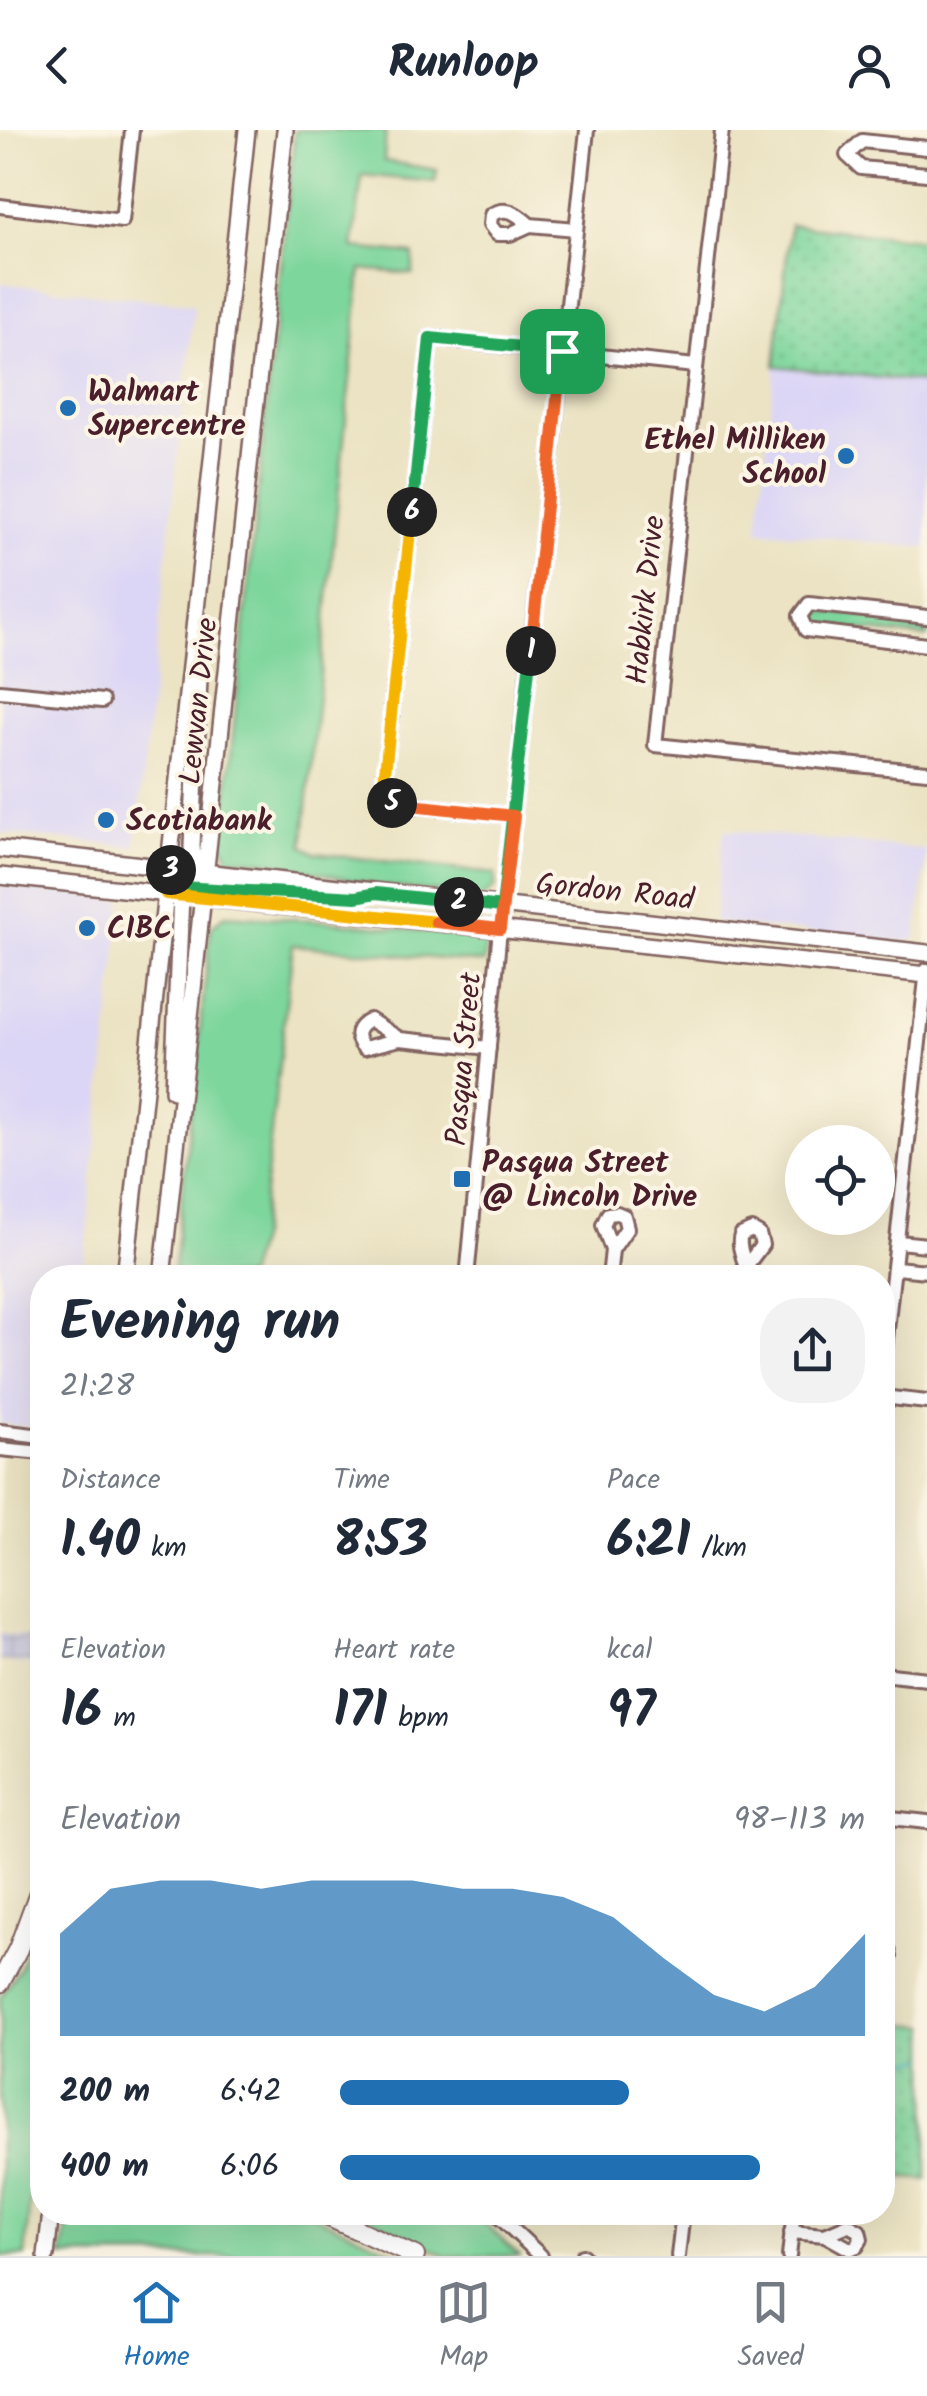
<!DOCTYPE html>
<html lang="en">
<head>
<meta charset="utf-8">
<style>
  :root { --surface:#fff; --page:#f2f2f3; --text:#1f2937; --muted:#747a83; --line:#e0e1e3; --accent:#1f6fb2 }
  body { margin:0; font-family:Kalam,sans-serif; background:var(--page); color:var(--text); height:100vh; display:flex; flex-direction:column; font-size:38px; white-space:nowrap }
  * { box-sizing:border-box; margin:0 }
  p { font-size:32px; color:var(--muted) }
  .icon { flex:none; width:55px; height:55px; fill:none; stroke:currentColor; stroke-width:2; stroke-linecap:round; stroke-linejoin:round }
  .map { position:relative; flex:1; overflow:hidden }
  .details { position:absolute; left:30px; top:1135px; width:865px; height:960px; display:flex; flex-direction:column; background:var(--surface); border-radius:40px; box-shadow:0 10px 40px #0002 }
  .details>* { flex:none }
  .tools { position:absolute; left:785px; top:995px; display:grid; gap:20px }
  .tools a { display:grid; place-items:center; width:110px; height:110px; border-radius:50%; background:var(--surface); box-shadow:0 10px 40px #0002; font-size:50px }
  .pin { position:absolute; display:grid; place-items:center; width:85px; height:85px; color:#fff; margin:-42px; border-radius:20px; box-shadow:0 5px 15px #0006 }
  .km { position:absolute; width:50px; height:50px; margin:-25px; border-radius:50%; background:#222; color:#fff; font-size:28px; line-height:50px; text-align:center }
  .round { display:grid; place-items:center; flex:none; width:105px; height:105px; border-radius:40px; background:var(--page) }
  .headline { display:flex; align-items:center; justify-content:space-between; height:170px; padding:0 30px }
  h1 { font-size:55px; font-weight:700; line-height:75px }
  .metrics { display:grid; grid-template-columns:repeat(3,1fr); gap:15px; height:170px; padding:10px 30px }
  .metrics div { display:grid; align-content:center }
  .metrics b { font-size:50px; font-weight:700 }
  .metrics small { font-size:28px; font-weight:400 }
  .metrics p { font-size:28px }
  .chart { height:280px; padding:20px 30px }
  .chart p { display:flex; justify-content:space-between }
  .chart svg { width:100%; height:180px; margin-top:10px; fill:var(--accent); opacity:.7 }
  ul { padding:0 30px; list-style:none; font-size:32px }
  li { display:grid; grid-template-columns:160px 120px 1fr; align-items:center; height:75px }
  li i { height:25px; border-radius:12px; background:var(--accent) }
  header { display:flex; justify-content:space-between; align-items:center; height:130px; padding:0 30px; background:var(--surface); font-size:45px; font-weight:700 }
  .menu { display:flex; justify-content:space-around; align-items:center; height:140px; border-top:2px solid var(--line); background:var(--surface); font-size:28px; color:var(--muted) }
  .menu a { display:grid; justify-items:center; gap:5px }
  .menu .current { color:var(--accent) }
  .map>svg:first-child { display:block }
  .built { fill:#dcd6f6 }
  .industrial { fill:url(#industrial-grid) }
  .grass { fill:#7dd69c; stroke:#647a64; stroke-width:2.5 }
  .park { fill:url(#park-dots); stroke:#647a64; stroke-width:2.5 }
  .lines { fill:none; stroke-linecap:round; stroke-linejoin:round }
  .stream { stroke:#45b3c0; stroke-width:2.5 }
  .minor-casing { stroke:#826460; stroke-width:18 }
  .major-casing { stroke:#826460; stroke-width:20 }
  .highway-casing { stroke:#826460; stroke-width:22 }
  .minor { stroke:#fff; stroke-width:12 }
  .major { stroke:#fff; stroke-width:15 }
  .highway { stroke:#fff; stroke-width:18 }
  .split-1-casing { stroke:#fff; stroke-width:20 }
  .split-2-casing { stroke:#fff; stroke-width:20 }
  .split-3-casing { stroke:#fff; stroke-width:20 }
  .split-4-casing { stroke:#fff; stroke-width:20 }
  .split-5-casing { stroke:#fff; stroke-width:20 }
  .split-6-casing { stroke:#fff; stroke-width:20 }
  .split-7-casing { stroke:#fff; stroke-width:20 }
  .split-1 { stroke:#f0652b; stroke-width:12 }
  .split-2 { stroke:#22a559; stroke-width:12 }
  .split-3 { stroke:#22a559; stroke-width:12 }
  .split-4 { stroke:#f5b400; stroke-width:12 }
  .split-5 { stroke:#f0652b; stroke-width:12 }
  .split-6 { stroke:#f5b400; stroke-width:12 }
  .split-7 { stroke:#22a559; stroke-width:12 }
  .poi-dot { fill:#1f6fb2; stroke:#fcf5e5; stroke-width:4 }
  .labels { text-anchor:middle; stroke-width:8; stroke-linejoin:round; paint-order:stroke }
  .poi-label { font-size:30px; font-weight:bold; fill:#4a1f2b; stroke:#fcf5e5; text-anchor:start }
  .street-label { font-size:30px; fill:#4a1f2b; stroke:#fcf5e5 }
</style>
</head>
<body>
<header><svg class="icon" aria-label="back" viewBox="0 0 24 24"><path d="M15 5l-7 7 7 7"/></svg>Runloop<svg class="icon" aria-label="person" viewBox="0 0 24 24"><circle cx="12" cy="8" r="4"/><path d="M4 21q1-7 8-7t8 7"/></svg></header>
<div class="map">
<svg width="927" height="2126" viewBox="0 0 927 2126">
  <defs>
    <pattern id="industrial-grid" width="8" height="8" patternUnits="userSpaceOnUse" patternTransform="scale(2.5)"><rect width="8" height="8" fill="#c2c2dc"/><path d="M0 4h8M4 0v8" fill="none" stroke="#a8a6bd"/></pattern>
    <pattern id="park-dots" width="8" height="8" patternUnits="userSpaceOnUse" patternTransform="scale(2.5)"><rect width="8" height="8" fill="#7dd69c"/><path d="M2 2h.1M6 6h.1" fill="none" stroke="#6eb787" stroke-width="1.8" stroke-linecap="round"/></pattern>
  </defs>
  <rect width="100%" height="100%" fill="#fcf5e5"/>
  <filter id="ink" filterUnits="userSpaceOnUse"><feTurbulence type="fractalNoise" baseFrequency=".01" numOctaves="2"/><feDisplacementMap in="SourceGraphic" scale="20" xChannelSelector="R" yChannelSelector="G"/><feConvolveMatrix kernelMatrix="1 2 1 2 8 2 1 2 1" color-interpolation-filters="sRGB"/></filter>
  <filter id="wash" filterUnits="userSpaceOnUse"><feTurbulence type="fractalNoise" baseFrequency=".0048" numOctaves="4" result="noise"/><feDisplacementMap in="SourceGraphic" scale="40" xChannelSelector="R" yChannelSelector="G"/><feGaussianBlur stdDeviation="2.25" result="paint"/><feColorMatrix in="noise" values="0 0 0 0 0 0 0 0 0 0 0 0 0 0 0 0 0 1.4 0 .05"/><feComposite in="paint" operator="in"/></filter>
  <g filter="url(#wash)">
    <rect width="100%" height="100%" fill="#ebe3c3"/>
    <g class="built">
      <path d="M0,153L194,175L135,717L0,703Z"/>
      <path d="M775,236L927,253V418L758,400Z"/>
      <path d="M724,700L927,720L916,809L903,812L714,792Z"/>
      <path d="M0,756L122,769L82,1147L42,1148V1298L0,1294Z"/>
    </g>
    <path class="industrial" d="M0,1504L40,1508L37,1535L0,1531Z"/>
    <g class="grass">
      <path d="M295,0H386L384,31L437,40L435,52L362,45L353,118L413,124V144L361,139L303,716L315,723L495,744V757L483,768L377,755L263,731L229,728L222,711Z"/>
      <path d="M810,480L927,491V507L812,495L807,487Z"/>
      <path d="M225,785L327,791L479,807L486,815L484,833L293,815L259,1106L247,1147H173L211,797Z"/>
      <path d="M42,1770V1933L25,2126H0V1868L20,1837Z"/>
      <path d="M70,2082L309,2083L404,2126H62Z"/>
      <path d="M361,2083H473L520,2126H446Z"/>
    </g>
    <g class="park">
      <path d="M790,95L927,110V253L775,236Z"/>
      <path d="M883,1892L927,1896V2050L883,2046Z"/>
    </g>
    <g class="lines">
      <path class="stream" d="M882,1937L927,1928"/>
    </g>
  </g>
  <g filter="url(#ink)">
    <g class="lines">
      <defs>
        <g id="minor">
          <path d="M722,0L655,615L927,642"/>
          <path d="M927,18L862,11L847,25L861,38L927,44"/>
          <path d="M0,76L122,91L132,0"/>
          <path d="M530,95C517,84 507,75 491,85L490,95L497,104H510L530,95L576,99"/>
          <path d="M927,487L809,474L800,486L806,500L927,515"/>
          <path d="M0,561L102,571"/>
          <path d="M513,686L382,672L430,208L695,236"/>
          <path d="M400,909L370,890C356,897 353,906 364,918L400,909L489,918"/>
          <path d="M899,1112L927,1115"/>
          <path d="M896,1138L927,1141"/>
          <path d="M467,1148L500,799L587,0"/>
          <path d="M609,1148L612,1120L603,1095L608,1084L617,1083L624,1086L627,1098L612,1120"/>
          <path d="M746,1148C748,1132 736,1119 741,1105L752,1100L759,1104L762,1115L747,1135"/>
          <path d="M882,1245L927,840"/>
          <path d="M882,1267L927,1272"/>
          <path d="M0,1301L42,1306"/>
          <path d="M0,1319L42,1323"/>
          <path d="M882,1544L927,1549"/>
          <path d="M882,1687L927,1692"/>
          <path d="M882,1815L888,1819L890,1827L882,1837"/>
          <path d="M494,2082L541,2126"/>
          <path d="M791,2102L825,2105L848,2095L859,2101L861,2109L857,2116L850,2119L825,2105"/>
          <path d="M582,2126H583"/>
          <path d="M678,2126L683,2082"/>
          <path d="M789,2126L794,2082"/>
        </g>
        <g id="major">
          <path d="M0,719L927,823"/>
          <path d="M168,738L179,746L181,765L173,961"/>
          <path d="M0,746L927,845"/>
          <path d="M195,750L192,717L199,548"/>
          <path d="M212,759L314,765"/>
          <path d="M125,1148L247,0"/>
          <path d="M162,1148L285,0"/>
          <path d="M46,2126L51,2082"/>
        </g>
        <g id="highway">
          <path d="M0,1853L18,1819L42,1754"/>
          <path d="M318,2082L415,2126"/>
        </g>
      </defs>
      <use href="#minor" class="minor-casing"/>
      <use href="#major" class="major-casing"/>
      <use href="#highway" class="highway-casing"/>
      <use href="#minor" class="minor"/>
      <use href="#major" class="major"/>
      <use href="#highway" class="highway"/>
    </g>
  </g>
  <g class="lines" filter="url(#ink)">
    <defs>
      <path id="split-1" d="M531,521L562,221"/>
      <path id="split-2" d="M459,772L502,777L531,521"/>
      <path id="split-3" d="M171,740L178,746L181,757L356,767L376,763L459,772"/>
      <path id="split-4" d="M171,740L168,738L166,764L436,792"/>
      <path id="split-5" d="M392,673L514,686L500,799L436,792"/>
      <path id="split-6" d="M392,673L382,672L412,382"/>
      <path id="split-7" d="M412,382L430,208L562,221"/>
    </defs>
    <use href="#split-1" class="split-1-casing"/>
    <use href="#split-2" class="split-2-casing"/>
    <use href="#split-3" class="split-3-casing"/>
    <use href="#split-4" class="split-4-casing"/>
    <use href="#split-5" class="split-5-casing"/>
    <use href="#split-6" class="split-6-casing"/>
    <use href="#split-7" class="split-7-casing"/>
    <use href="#split-1" class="split-1"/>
    <use href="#split-2" class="split-2"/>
    <use href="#split-3" class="split-3"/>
    <use href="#split-4" class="split-4"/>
    <use href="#split-5" class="split-5"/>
    <use href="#split-6" class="split-6"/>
    <use href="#split-7" class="split-7"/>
  </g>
  <g class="poi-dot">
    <circle cx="68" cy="278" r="10"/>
    <circle cx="846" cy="326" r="10"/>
    <circle cx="106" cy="690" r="10"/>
    <circle cx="87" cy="798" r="10"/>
    <rect x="452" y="1039" width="20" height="20" rx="5"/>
  </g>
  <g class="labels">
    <g class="poi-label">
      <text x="88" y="271">Walmart<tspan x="88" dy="34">Supercentre</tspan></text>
      <text x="826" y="319" text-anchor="end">Ethel Milliken<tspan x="826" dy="34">School</tspan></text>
      <text x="126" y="700">Scotiabank</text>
      <text x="107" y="808">CIBC</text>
      <text x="482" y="1042">Pasqua Street<tspan x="482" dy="34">@ Lincoln Drive</tspan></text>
    </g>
    <g class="street-label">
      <text transform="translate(645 470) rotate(-84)" y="10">Habkirk Drive</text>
      <text transform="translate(198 571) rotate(-84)" y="10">Lewvan Drive</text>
      <text transform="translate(615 761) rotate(6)" y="10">Gordon Road</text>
      <text transform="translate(463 929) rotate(-85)" y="10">Pasqua Street</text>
    </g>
  </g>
</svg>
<div class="tools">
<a><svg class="icon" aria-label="locate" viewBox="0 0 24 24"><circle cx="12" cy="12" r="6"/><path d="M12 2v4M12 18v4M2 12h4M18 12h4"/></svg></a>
</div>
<div class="pin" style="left:562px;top:221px;background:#1e9e55"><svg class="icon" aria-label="arrive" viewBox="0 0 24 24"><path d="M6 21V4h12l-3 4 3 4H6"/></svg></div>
<b class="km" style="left:531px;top:521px">1</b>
<b class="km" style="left:459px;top:772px">2</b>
<b class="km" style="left:171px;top:740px">3</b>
<b class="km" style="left:392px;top:673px">5</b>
<b class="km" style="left:412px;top:382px">6</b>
<section class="details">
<div class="headline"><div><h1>Evening run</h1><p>21:28</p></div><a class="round"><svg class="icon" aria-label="share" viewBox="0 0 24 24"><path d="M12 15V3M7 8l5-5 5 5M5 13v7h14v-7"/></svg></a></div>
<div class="metrics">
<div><p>Distance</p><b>1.40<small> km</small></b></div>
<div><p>Time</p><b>8:53</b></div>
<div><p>Pace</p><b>6:21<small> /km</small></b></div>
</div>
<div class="metrics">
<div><p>Elevation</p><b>16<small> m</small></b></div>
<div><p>Heart rate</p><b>171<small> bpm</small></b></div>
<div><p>kcal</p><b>97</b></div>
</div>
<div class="chart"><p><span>Elevation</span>98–113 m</p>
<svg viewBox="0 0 160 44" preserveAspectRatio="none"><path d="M0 44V19L10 8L20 6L30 6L40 8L50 6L60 6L70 6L80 8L90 8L100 10L110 15L120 25L130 34L140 38L150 32L160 19V44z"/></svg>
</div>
<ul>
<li><b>200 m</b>6:42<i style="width:55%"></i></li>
<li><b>400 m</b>6:06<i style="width:80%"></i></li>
</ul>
</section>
</div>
<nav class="menu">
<a class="current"><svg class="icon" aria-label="home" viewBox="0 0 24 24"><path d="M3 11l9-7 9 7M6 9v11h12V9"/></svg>Home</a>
<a><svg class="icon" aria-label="map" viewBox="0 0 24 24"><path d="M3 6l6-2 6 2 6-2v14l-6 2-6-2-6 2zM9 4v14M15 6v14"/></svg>Map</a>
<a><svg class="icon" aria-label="saved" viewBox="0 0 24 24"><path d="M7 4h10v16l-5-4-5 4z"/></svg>Saved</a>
</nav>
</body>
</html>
